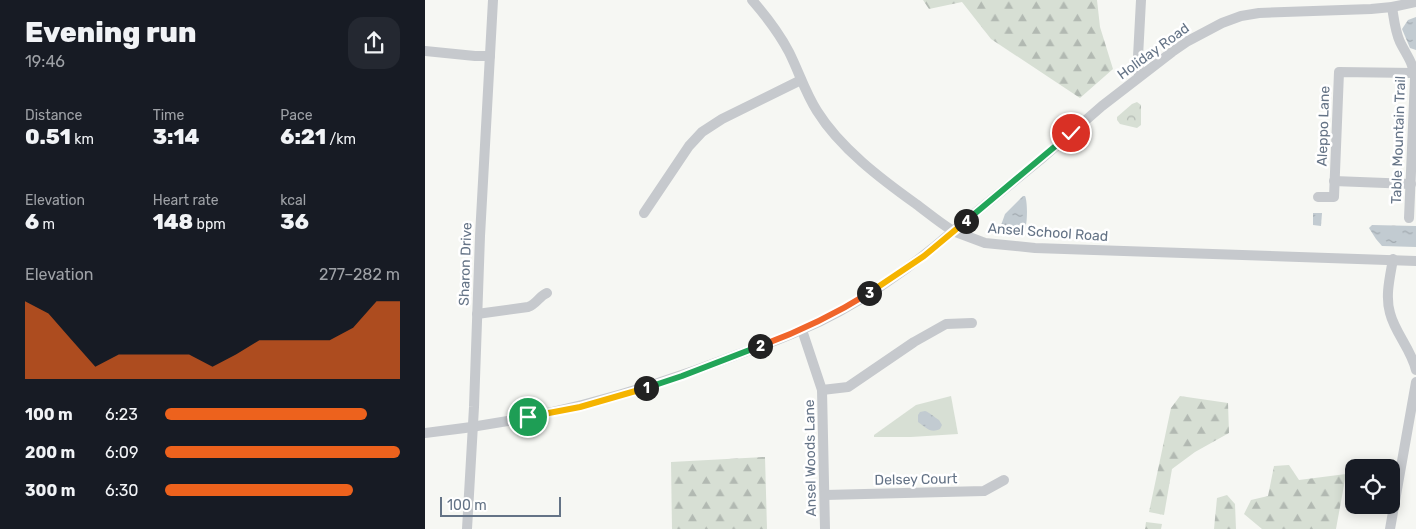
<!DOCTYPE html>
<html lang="en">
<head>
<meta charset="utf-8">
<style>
  :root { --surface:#171b24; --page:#242831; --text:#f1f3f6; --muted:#9ea1a6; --accent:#ed621d }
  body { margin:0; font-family:Rubik,sans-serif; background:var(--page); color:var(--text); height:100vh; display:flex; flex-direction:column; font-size:19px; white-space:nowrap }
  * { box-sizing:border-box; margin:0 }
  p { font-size:16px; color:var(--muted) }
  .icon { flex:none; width:28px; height:28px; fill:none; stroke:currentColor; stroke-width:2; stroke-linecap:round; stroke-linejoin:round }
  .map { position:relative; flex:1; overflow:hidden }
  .sheet { display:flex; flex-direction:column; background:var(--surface); width:425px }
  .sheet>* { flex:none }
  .fabs { position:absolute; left:920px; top:459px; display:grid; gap:10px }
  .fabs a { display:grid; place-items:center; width:55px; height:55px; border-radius:10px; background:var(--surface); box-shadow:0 2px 12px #0003; font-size:25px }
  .scale { position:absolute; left:15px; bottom:12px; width:121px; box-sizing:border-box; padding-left:5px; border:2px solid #647386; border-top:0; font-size:14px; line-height:18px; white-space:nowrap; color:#647386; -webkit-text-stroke:4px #fff; paint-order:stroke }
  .pin { position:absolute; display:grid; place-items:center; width:42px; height:42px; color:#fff; margin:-21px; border:2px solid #fff; border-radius:50%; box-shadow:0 1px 5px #0007 }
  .km { position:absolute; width:25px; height:25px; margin:-12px; border-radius:50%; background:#222; color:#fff; font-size:14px; line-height:25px; text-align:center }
  .round { display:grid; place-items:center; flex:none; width:52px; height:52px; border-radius:15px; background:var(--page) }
  .headline { display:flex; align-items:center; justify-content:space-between; height:85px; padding:0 25px }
  h1 { font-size:28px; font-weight:800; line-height:38px }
  .metrics { display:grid; grid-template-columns:repeat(3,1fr); gap:8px; height:85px; padding:5px 25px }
  .metrics div { display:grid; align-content:center }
  .metrics b { font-size:21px; font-weight:800 }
  .metrics small { font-size:14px; font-weight:400 }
  .metrics p { font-size:14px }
  .chart { height:140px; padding:10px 25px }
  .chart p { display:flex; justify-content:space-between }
  .chart svg { width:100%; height:90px; margin-top:5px; fill:var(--accent); opacity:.7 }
  ul { padding:0 25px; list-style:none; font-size:16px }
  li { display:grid; grid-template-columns:80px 60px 1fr; align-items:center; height:38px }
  li i { height:12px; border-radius:6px; background:var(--accent) }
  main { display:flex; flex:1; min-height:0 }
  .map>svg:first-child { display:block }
  .grass { fill:#d7dfd4 }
  .forest { fill:url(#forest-firs) }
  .park { fill:url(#park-crowns) }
  .water { fill:url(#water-ripples) }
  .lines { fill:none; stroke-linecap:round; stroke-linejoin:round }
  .minor { stroke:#c6c9cd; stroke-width:10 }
  .split-1-casing { stroke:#fff; stroke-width:10 }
  .split-2-casing { stroke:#fff; stroke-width:10 }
  .split-3-casing { stroke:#fff; stroke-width:10 }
  .split-4-casing { stroke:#fff; stroke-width:10 }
  .split-5-casing { stroke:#fff; stroke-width:10 }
  .split-1 { stroke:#f5b400; stroke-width:6 }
  .split-2 { stroke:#22a559; stroke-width:6 }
  .split-3 { stroke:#f0652b; stroke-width:6 }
  .split-4 { stroke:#f5b400; stroke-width:6 }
  .split-5 { stroke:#22a559; stroke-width:6 }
  .labels { text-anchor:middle; stroke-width:5; stroke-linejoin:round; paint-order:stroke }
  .street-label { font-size:14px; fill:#647386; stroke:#fff }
</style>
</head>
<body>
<main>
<section class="sheet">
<div class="headline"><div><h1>Evening run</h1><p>19:46</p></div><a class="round"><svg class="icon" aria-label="share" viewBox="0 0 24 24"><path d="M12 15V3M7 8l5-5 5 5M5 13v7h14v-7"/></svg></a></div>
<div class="metrics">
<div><p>Distance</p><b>0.51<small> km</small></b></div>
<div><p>Time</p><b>3:14</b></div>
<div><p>Pace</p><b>6:21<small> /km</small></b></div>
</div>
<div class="metrics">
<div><p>Elevation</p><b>6<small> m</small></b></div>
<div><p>Heart rate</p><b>148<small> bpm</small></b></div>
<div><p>kcal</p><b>36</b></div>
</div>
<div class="chart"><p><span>Elevation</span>277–282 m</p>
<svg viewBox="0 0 160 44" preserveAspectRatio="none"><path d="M0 44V6L10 12L20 25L30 38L40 32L50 32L60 32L70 32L80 38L90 32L100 25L110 25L120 25L130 25L140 19L150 6L160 6V44z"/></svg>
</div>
<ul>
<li><b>100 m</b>6:23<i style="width:86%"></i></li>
<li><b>200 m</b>6:09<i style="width:100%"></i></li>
<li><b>300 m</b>6:30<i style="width:80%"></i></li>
</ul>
</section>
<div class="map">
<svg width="991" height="529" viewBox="0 0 991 529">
  <defs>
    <pattern id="forest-firs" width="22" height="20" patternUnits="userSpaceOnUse" patternTransform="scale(1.25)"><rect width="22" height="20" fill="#d7dfd4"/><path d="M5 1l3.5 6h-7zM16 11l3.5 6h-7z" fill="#b2b9b2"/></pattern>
    <pattern id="park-crowns" width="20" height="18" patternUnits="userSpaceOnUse" patternTransform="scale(1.25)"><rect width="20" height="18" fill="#d7dfd4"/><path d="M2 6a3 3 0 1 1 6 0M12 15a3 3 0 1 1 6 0" fill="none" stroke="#b2b9b2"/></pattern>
    <pattern id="water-ripples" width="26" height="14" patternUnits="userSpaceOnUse" patternTransform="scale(1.25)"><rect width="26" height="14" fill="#c2cbd1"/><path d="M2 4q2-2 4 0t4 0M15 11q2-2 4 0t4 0" fill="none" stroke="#a1a9af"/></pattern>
  </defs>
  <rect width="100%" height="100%" fill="#f6f7f3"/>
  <path class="grass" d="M526,396L533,434L486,437H449V435L491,405Z"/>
  <g class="forest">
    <path d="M498,0H672L675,27L688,69L655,98L566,39L537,2L504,9Z"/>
    <path d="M755,396L803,403L804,433L770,452L747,469L739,515L724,512L746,408Z"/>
    <path d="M340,457L342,529H247L246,462Z"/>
    <path d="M864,465L874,480L921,474L911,529H837L819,514L826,500L843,496L849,466Z"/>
    <path d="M802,495L810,504L811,529H789L792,498Z"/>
    <path d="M721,522L737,524L736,529H720Z"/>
  </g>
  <path class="park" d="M712,102L716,105V125L712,128L695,124L692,120V117L707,104Z"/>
  <g class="water">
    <path d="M991,17V50L985,48L977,29L983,20Z"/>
    <path d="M598,196H600C603,202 603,231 597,235C592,238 582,235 576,234L574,231L580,214Z"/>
    <path d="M888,213H897L896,226L888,225Z"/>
    <path d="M947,225L991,226V247L957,246L951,239L944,228Z"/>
    <path d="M500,411C504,412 509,417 514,420L517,425L515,429C505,434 501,427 493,422V415L495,412Z"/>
  </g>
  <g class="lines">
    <g class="minor">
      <path d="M327,0C341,16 354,33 364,52C374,72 380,92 392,111C415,148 456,179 491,204C503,213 515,223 528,231L615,160L677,106L747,52L763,41L797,23L816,16L834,13L946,9L967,7L991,2"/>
      <path d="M967,7C969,19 970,31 975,42C982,56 988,62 990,78L984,218"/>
      <path d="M0,51L50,56H65"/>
      <path d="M714,76L713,57L716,0"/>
      <path d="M909,181L986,184"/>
      <path d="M893,197H909L914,72L989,73"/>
      <path d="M219,213L264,146L277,132L297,119L376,80"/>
      <path d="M968,259C965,277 960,296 965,313C970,333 986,349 991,370"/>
      <path d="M52,314L103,307C112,304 114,296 122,293"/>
      <path d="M377,330L397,390L400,529"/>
      <path d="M397,390L423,387L489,342L521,324L547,323"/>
      <path d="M0,433C109,421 206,396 309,356C331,348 354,340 376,330C428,308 485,269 528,231L560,243L610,248L991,261"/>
      <path d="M400,495L559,491L579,480"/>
      <path d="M42,529L49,407L55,236L68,0"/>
      <path d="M965,529L991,382"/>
    </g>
  </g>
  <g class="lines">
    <defs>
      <path id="split-1" d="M103,417L155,407L221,388"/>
      <path id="split-2" d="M221,388L257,376L335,346"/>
      <path id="split-3" d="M335,346C373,332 409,315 444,293"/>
      <path id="split-4" d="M444,293L499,256L541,221"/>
      <path id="split-5" d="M541,221L646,133"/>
    </defs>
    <use href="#split-1" class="split-1-casing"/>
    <use href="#split-2" class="split-2-casing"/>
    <use href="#split-3" class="split-3-casing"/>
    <use href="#split-4" class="split-4-casing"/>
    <use href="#split-5" class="split-5-casing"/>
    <use href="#split-1" class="split-1"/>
    <use href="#split-2" class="split-2"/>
    <use href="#split-3" class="split-3"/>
    <use href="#split-4" class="split-4"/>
    <use href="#split-5" class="split-5"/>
  </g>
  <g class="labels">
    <g class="street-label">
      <text transform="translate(728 51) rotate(-36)" y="5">Holiday Road</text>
      <text transform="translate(898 126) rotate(-88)" y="5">Aleppo Lane</text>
      <text transform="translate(973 140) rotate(-88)" y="5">Table Mountain Trail</text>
      <text transform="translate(623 232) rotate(4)" y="5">Ansel School Road</text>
      <text transform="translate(40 264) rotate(-88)" y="5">Sharon Drive</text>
      <text transform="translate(385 458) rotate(-91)" y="5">Ansel Woods Lane</text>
      <text transform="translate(491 479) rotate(-1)" y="5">Delsey Court</text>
    </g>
  </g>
</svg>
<div class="fabs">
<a><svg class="icon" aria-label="locate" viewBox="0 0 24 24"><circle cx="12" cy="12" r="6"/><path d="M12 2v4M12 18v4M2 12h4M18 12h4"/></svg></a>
</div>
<div class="scale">100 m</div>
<div class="pin" style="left:103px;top:417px;background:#1e9e55"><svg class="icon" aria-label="arrive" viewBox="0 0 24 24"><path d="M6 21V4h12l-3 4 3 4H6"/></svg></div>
<div class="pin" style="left:646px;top:133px;background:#d93025"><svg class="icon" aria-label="check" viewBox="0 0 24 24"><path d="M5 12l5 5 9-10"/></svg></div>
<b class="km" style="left:221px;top:388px">1</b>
<b class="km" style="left:335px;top:346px">2</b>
<b class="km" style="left:444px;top:293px">3</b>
<b class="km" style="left:541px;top:221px">4</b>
</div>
</main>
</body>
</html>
